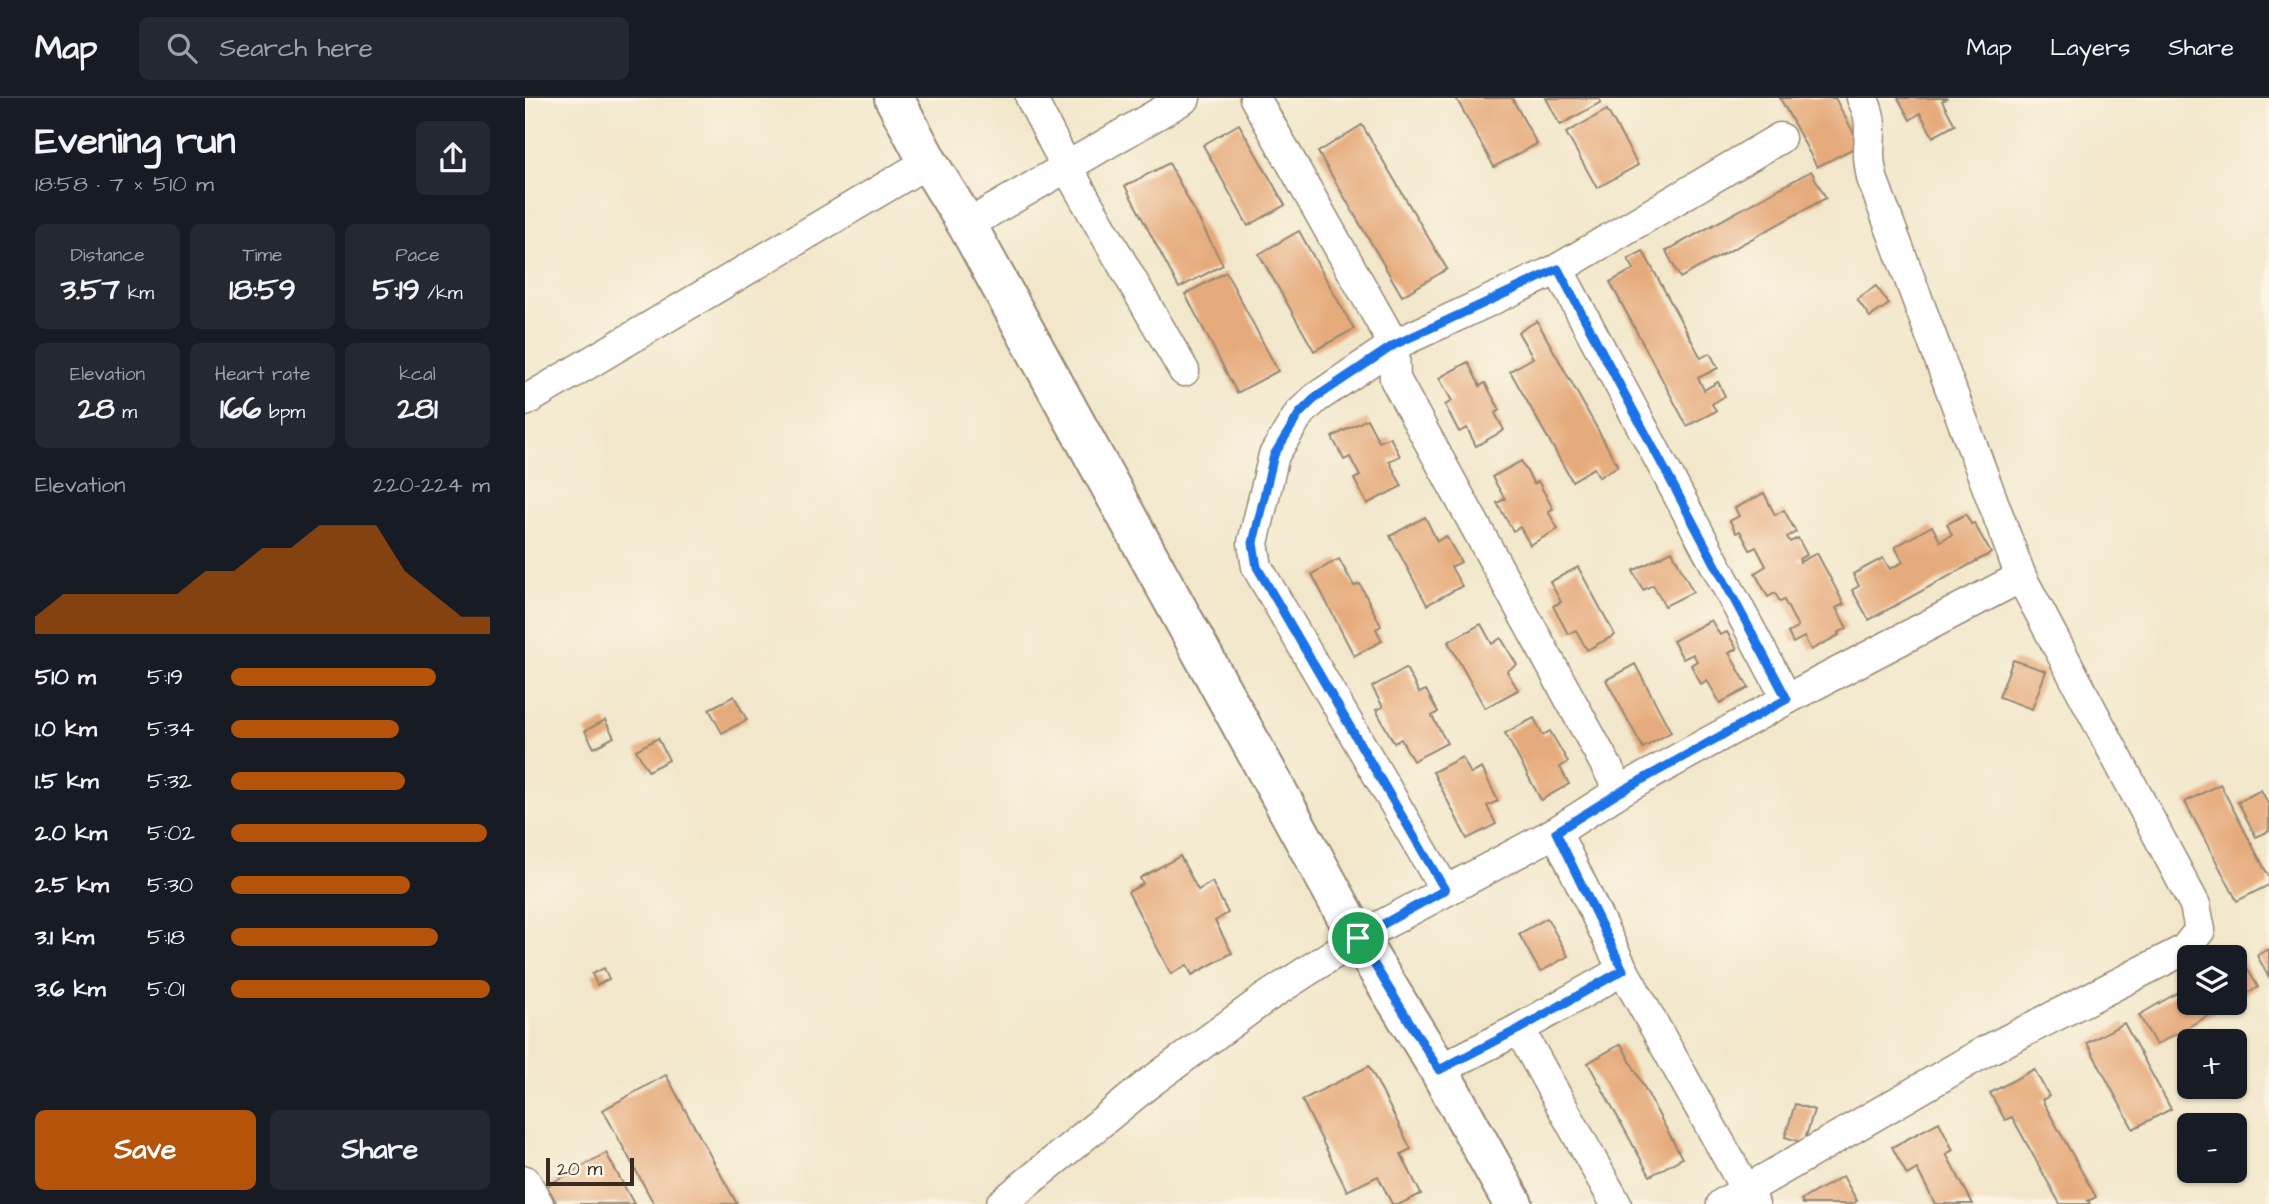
<!DOCTYPE html>
<html lang="en">
<head>
<meta charset="utf-8">
<style>
  :root { --surface:#171b24; --page:#242831; --text:#f1f3f6; --muted:#9ea1a6; --line:#363941; --accent:#b45309 }
  body { margin:0; font-family:"Architects Daughter",sans-serif; background:var(--page); color:var(--text); height:100vh; display:flex; flex-direction:column; font-size:26px; white-space:nowrap }
  * { box-sizing:border-box; margin:0 }
  p { font-size:23px; color:var(--muted) }
  .icon { flex:none; width:38px; height:38px; fill:none; stroke:currentColor; stroke-width:2; stroke-linecap:round; stroke-linejoin:round }
  .map { position:relative; flex:1; overflow:hidden }
  .details { display:flex; flex-direction:column; background:var(--surface); width:525px }
  .details>* { flex:none }
  .buttons { position:absolute; left:1652px; top:847px; display:grid; gap:14px }
  .buttons a { display:grid; place-items:center; width:70px; height:70px; border-radius:10px; background:var(--surface); box-shadow:0 2px 5px #0004; font-size:35px }
  .scale { position:absolute; left:21px; bottom:18px; width:88px; box-sizing:border-box; padding-left:7px; border:4px solid #3b2a1e; border-top:0; font-size:19px; line-height:24px; white-space:nowrap; color:#3b2a1e; -webkit-text-stroke:5px #fcf5e5; paint-order:stroke }
  .pin { position:absolute; display:grid; place-items:center; width:60px; height:60px; color:#fff; margin:-30px; border:4px solid #fff; border-radius:50%; box-shadow:0 2px 7px #0007 }
  .round { display:grid; place-items:center; flex:none; width:74px; height:74px; border-radius:10px; background:var(--page) }
  .head { display:flex; align-items:center; justify-content:space-between; height:119px; padding:0 35px }
  h1 { font-size:38px; font-weight:700; line-height:52px }
  .metrics { display:grid; grid-template-columns:repeat(3,1fr); gap:10px; height:119px; padding:7px 35px }
  .metrics div { display:grid; align-content:center; border-radius:10px; background:var(--page); text-align:center }
  .metrics b { font-size:30px; font-weight:700 }
  .metrics small { font-size:19px; font-weight:400 }
  .metrics p { font-size:19px }
  .chart { height:196px; padding:14px 35px }
  .chart p { display:flex; justify-content:space-between }
  .chart svg { width:100%; height:126px; margin-top:7px; fill:var(--accent); opacity:.7 }
  .cta { display:flex; gap:14px; margin-top:auto; padding:14px 35px }
  .cta a { flex:1; height:80px; border-radius:10px; background:var(--accent); color:#fff; font-size:28px; font-weight:700; line-height:80px; text-align:center }
  .cta a+a { background:var(--page); color:var(--text) }
  ul { padding:0 35px; list-style:none; font-size:23px }
  li { display:grid; grid-template-columns:112px 84px 1fr; align-items:center; height:52px }
  li i { height:18px; border-radius:9px; background:var(--accent) }
  header { display:flex; align-items:center; gap:42px; box-sizing:border-box; height:98px; padding:0 35px; background:var(--surface); border-bottom:2px solid var(--line) }
  header strong { font-size:33px }
  nav { display:flex; gap:38px; margin-inline-start:auto; font-size:24px }
  .search { width:490px; height:63px; background:var(--page); display:flex; align-items:center; gap:18px; box-sizing:border-box; padding:0 24px; border-radius:10px; color:var(--muted); font-size:26px }
  main { display:flex; flex:1; min-height:0 }
  .map>svg:first-child { display:block }
  .building { fill:#e6ab7c }
  .lines { fill:none; stroke-linecap:round; stroke-linejoin:round }
  .minor-casing { stroke:#968874; stroke-width:33 }
  .tertiary-casing { stroke:#968874; stroke-width:42 }
  .minor { stroke:#fff; stroke-width:30 }
  .tertiary { stroke:#fff; stroke-width:38 }
  .route-casing { stroke:#fff; stroke-width:14 }
  .route { stroke:#1a73e8; stroke-width:9 }
</style>
</head>
<body>
<header>
<strong>Map</strong>
<div class="search"><svg class="icon" aria-label="search" viewBox="0 0 24 24"><circle cx="10" cy="10" r="6"/><path d="M15 15l6 6"/></svg>Search here</div>
<nav><a>Map</a><a>Layers</a><a>Share</a></nav>
</header>
<main>
<section class="details">
<div class="head"><div><h1>Evening run</h1><p>18:58 · 7 × 510 m</p></div><a class="round"><svg class="icon" aria-label="share" viewBox="0 0 24 24"><path d="M12 15V3M7 8l5-5 5 5M5 13v7h14v-7"/></svg></a></div>
<div class="metrics">
<div><p>Distance</p><b>3.57<small> km</small></b></div>
<div><p>Time</p><b>18:59</b></div>
<div><p>Pace</p><b>5:19<small> /km</small></b></div>
</div>
<div class="metrics">
<div><p>Elevation</p><b>28<small> m</small></b></div>
<div><p>Heart rate</p><b>166<small> bpm</small></b></div>
<div><p>kcal</p><b>281</b></div>
</div>
<div class="chart"><p><span>Elevation</span>220–224 m</p>
<svg viewBox="0 0 160 44" preserveAspectRatio="none"><path d="M0 44V38L10 30L20 30L30 30L40 30L50 30L60 22L70 22L80 14L90 14L100 6L110 6L120 6L130 22L140 30L150 38L160 38V44z"/></svg>
</div>
<ul>
<li><b>510 m</b>5:19<i style="width:79%"></i></li>
<li><b>1.0 km</b>5:34<i style="width:65%"></i></li>
<li><b>1.5 km</b>5:32<i style="width:67%"></i></li>
<li><b>2.0 km</b>5:02<i style="width:99%"></i></li>
<li><b>2.5 km</b>5:30<i style="width:69%"></i></li>
<li><b>3.1 km</b>5:18<i style="width:80%"></i></li>
<li><b>3.6 km</b>5:01<i style="width:100%"></i></li>
</ul>
<div class="cta"><a>Save</a><a>Share</a></div>
</section>
<div class="map">
<svg width="1744" height="1106" viewBox="0 0 1744 1106">
  <rect width="100%" height="100%" fill="#fcf5e5"/>
  <filter id="ink" filterUnits="userSpaceOnUse"><feTurbulence type="fractalNoise" baseFrequency=".0143" numOctaves="2"/><feDisplacementMap in="SourceGraphic" scale="14" xChannelSelector="R" yChannelSelector="G"/><feConvolveMatrix kernelMatrix="1 2 1 2 8 2 1 2 1" color-interpolation-filters="sRGB"/></filter>
  <filter id="wash" filterUnits="userSpaceOnUse"><feTurbulence type="fractalNoise" baseFrequency=".00686" numOctaves="4" result="noise"/><feDisplacementMap in="SourceGraphic" scale="28" xChannelSelector="R" yChannelSelector="G"/><feGaussianBlur stdDeviation="1.57" result="paint"/><feColorMatrix in="noise" values="0 0 0 0 0 0 0 0 0 0 0 0 0 0 0 0 0 1.4 0 .05"/><feComposite in="paint" operator="in"/></filter>
  <g filter="url(#wash)">
    <rect width="100%" height="100%" fill="#f2e7cb"/>
    <g id="blocks">
      <g class="building">
        <path d="M931,0H987L1012,46L969,69Z"/>
        <path d="M1021,0H1074L1076,4L1035,27Z"/>
        <path d="M1255,0H1310L1335,47L1292,69Z"/>
        <path d="M1373,0H1423L1417,3L1430,27L1408,39L1395,15L1385,22Z"/>
        <path d="M1082,12L1113,67L1072,90L1041,35Z"/>
        <path d="M714,26L760,107L723,128L678,47Z"/>
        <path d="M837,27L922,171L877,198L793,54Z"/>
        <path d="M644,65L698,167L654,190L600,88Z"/>
        <path d="M1286,73L1301,100L1155,180L1141,153Z"/>
        <path d="M774,133L829,231L789,253L734,156Z"/>
        <path d="M1118,153L1176,260L1185,255L1193,270L1173,280L1179,292L1193,284L1200,298L1187,306L1191,313L1162,328L1085,184L1109,171L1103,161Z"/>
        <path d="M701,174L753,273L712,295L660,196Z"/>
        <path d="M1351,188L1364,206L1345,219L1332,201Z"/>
        <path d="M1012,223L1093,368L1074,379L1069,370L1047,383L985,273L1008,260L993,234Z"/>
        <path d="M943,264L955,288L960,285L975,312L970,315L979,332L951,348L942,330L934,334L920,307L927,303L914,280Z"/>
        <path d="M842,321L854,344L865,339L875,358L864,363L877,388L842,406L829,381L835,378L825,359L819,362L807,339Z"/>
        <path d="M996,363L1009,386L1013,383L1028,411L1023,413L1033,431L1005,447L995,429L988,433L972,405L980,401L967,379Z"/>
        <path d="M1239,395L1250,417L1259,412L1271,434L1262,439L1265,444L1273,440L1282,457L1274,461L1275,464L1292,455L1319,506L1311,510L1322,530L1313,535L1314,537L1286,552L1279,539L1268,545L1263,535L1273,529L1259,502L1255,504L1250,495L1243,499L1230,475L1241,468L1231,449L1225,452L1215,433L1211,435L1205,423L1214,418L1210,410Z"/>
        <path d="M1441,416L1446,426L1449,425L1466,455L1344,522L1327,492L1334,488L1328,476L1358,460L1365,471L1378,464L1370,449L1407,428L1415,443L1427,437L1422,426Z"/>
        <path d="M900,419L912,443L921,438L936,464L926,469L937,488L902,507L865,438Z"/>
        <path d="M1147,453L1168,494L1140,508L1128,487L1118,492L1108,473Z"/>
        <path d="M814,461L829,488L835,486L856,528L851,531L857,543L829,558L787,476Z"/>
        <path d="M1053,469L1090,537L1062,552L1051,532L1043,536L1028,508L1036,504L1025,484Z"/>
        <path d="M1186,522L1195,537L1202,534L1212,551L1204,555L1224,590L1195,605L1182,582L1176,586L1166,567L1172,563L1168,556L1158,561L1148,543Z"/>
        <path d="M956,526L967,546L976,540L992,567L982,573L993,592L960,610L923,544Z"/>
        <path d="M1488,562L1521,573L1507,611L1474,599Z"/>
        <path d="M1110,566L1146,634L1118,650L1081,582Z"/>
        <path d="M881,570L894,595L901,592L913,614L907,618L922,645L888,663L876,641L869,645L851,612L858,609L847,589Z"/>
        <path d="M209,598L222,622L197,635L184,611Z"/>
        <path d="M1009,620L1018,637L1025,633L1043,664L1035,669L1044,686L1016,702L980,635Z"/>
        <path d="M80,622L89,639L69,650L60,633Z"/>
        <path d="M133,640L144,662L123,673L111,652Z"/>
        <path d="M937,659L946,676L957,670L973,703L962,708L971,726L942,741L908,674Z"/>
        <path d="M1695,686L1744,779V787L1712,803L1660,704Z"/>
        <path d="M1736,692L1744,707V733L1731,739L1713,704Z"/>
        <path d="M655,758L673,792L687,784L703,815L690,823L707,855L667,877L662,867L646,876L603,794L618,786L615,780Z"/>
        <path d="M1022,820L1043,858L1015,874L994,836Z"/>
        <path d="M1744,851V880L1732,857Z"/>
        <path d="M1716,859L1733,889L1710,902V862Z"/>
        <path d="M79,870L84,881L72,887L67,876Z"/>
        <path d="M1664,888V905H1706L1631,947L1614,917Z"/>
        <path d="M1599,925L1646,1011L1608,1031L1562,945Z"/>
        <path d="M1096,946L1157,1060L1125,1078L1063,965Z"/>
        <path d="M844,968L886,1051L876,1056L896,1096L875,1106H867L853,1078L822,1093L777,1002Z"/>
        <path d="M1509,971L1524,998L1517,1002L1571,1099L1563,1103L1565,1106H1535L1487,1019L1480,1022L1465,995Z"/>
        <path d="M141,977L212,1106H129L78,1012Z"/>
        <path d="M1270,1006L1289,1012L1279,1045L1260,1039Z"/>
        <path d="M1414,1024L1428,1052L1421,1056L1448,1106H1410L1392,1071L1382,1077L1367,1049Z"/>
        <path d="M81,1055L109,1106H32L22,1088Z"/>
        <path d="M1318,1078L1332,1103L1327,1106H1278L1276,1102Z"/>
      </g>
    </g>
  </g>
  <g filter="url(#ink)">
    <use href="#blocks" fill-opacity="0" stroke="#968874" stroke-width="2"/>
    <g class="lines">
      <defs>
        <g id="minor">
          <path d="M506,0L541,68L659,273"/>
          <path d="M730,0L869,247L870,281L1095,693"/>
          <path d="M442,127L660,0"/>
          <path d="M1033,171L1262,601"/>
          <path d="M0,303L403,64"/>
          <path d="M1031,734L1098,872L1229,1106"/>
          <path d="M920,792L732,469L728,445L749,357L774,316L791,300L869,247L1033,171L1255,40"/>
          <path d="M994,931L1091,1106"/>
          <path d="M914,972L994,931L1098,872"/>
          <path d="M0,1083L13,1106"/>
          <path d="M476,1106L623,986L739,901L833,840L1031,734L1095,693L1262,601L1496,479"/>
          <path d="M1197,1106L1459,954L1659,852L1675,832L1670,807L1496,479L1347,80C1346,73 1344,65 1344,57C1344,33 1349,23 1337,0"/>
        </g>
        <path id="tertiary" d="M369,0L403,64L442,127L833,840L914,972L988,1106"/>
      </defs>
      <use href="#minor" class="minor-casing"/>
      <use href="#tertiary" class="tertiary-casing"/>
      <use href="#minor" class="minor"/>
      <use href="#tertiary" class="tertiary"/>
    </g>
  </g>
  <g class="lines" filter="url(#ink)">
    <defs>
      <path id="route" d="M1033,171L1262,601L1095,694L1031,734L1098,872L994,931L914,972L833,840L920,792L732,469L728,445L749,357L774,316L790,300L869,247Z"/>
    </defs>
    <use href="#route" class="route-casing"/>
    <use href="#route" class="route"/>
  </g>
</svg>
<div class="buttons">
<a><svg class="icon" aria-label="layers" viewBox="0 0 24 24"><path d="M12 4l9 5-9 5-9-5zM3 14l9 5 9-5"/></svg></a>
<a>+</a>
<a>−</a>
</div>
<div class="scale">20 m</div>
<div class="pin" style="left:833px;top:840px;background:#1e9e55"><svg class="icon" aria-label="arrive" viewBox="0 0 24 24"><path d="M6 21V4h12l-3 4 3 4H6"/></svg></div>
</div>
</main>
</body>
</html>
